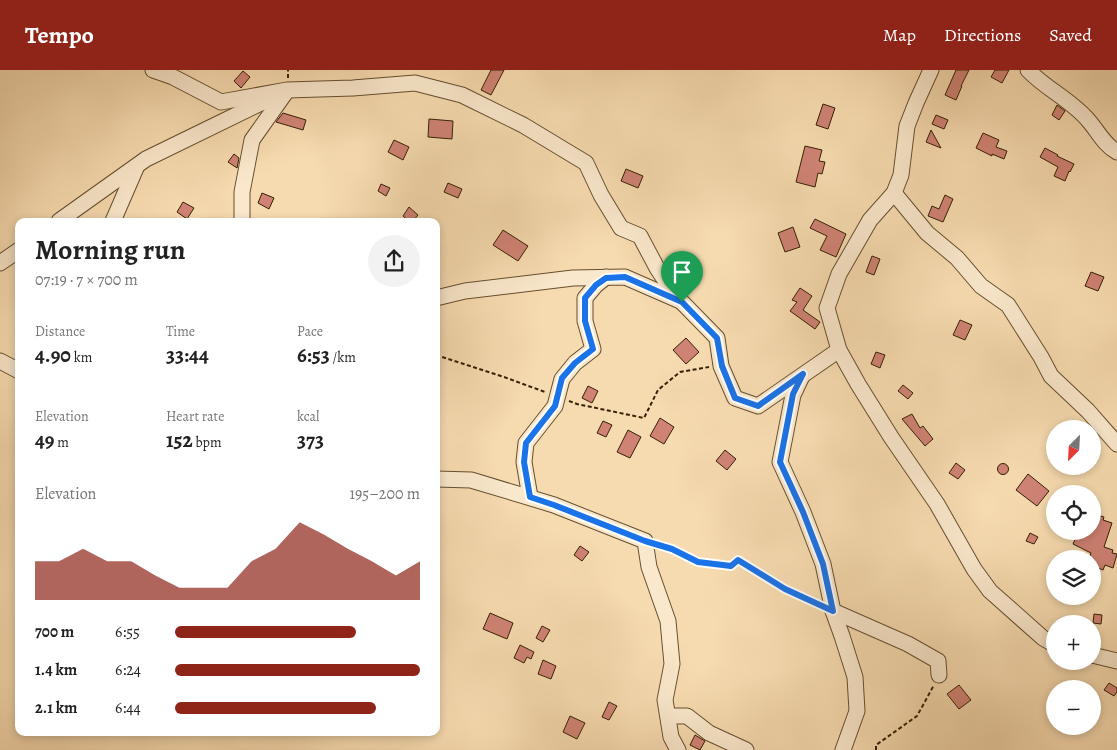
<!DOCTYPE html>
<html lang="en">
<head>
<meta charset="utf-8">
<style>
  :root { --surface:#fff; --page:#f2f2f2; --text:#222; --muted:#767676; --accent:#8f2418 }
  body { margin:0; font-family:Alegreya,serif; background:var(--page); color:var(--text); height:100vh; display:flex; flex-direction:column; font-size:19px; white-space:nowrap }
  * { box-sizing:border-box; margin:0 }
  p { font-size:16px; color:var(--muted) }
  .icon { flex:none; width:28px; height:28px; fill:none; stroke:currentColor; stroke-width:2; stroke-linecap:round; stroke-linejoin:round }
  .map { position:relative; flex:1; overflow:hidden }
  .side { position:absolute; left:15px; top:148px; width:425px; height:518px; display:flex; flex-direction:column; background:var(--surface); border-radius:10px; box-shadow:0 2px 8px #0003 }
  .side>* { flex:none }
  .needle { width:32px; rotate:204deg }
  .controls { position:absolute; left:1046px; top:350px; display:grid; gap:10px }
  .controls a { display:grid; place-items:center; width:55px; height:55px; border-radius:50%; background:var(--surface); box-shadow:0 2px 8px #0003; font-size:25px }
  .pin { position:absolute; display:grid; place-items:center; width:42px; height:42px; color:#fff; margin:-51px -21px; border-radius:50% 50% 50% 0; rotate:-45deg; box-shadow:0 0 5px #0007 }
  .pin .icon { rotate:45deg }
  .round { display:grid; place-items:center; flex:none; width:52px; height:52px; border-radius:26px; background:var(--page) }
  .head { display:flex; align-items:center; justify-content:space-between; height:85px; padding:0 20px }
  h1 { font-size:28px; font-weight:600; line-height:38px }
  .figures { display:grid; grid-template-columns:repeat(3,1fr); gap:8px; height:85px; padding:5px 20px }
  .figures div { display:grid; align-content:center }
  .figures b { font-size:21px; font-weight:600 }
  .figures small { font-size:14px; font-weight:400 }
  .figures p { font-size:14px }
  .chart { height:140px; padding:10px 20px }
  .chart p { display:flex; justify-content:space-between }
  .chart svg { width:100%; height:90px; margin-top:5px; fill:var(--accent); opacity:.7 }
  ul { padding:0 20px; list-style:none; font-size:16px }
  li { display:grid; grid-template-columns:80px 60px 1fr; align-items:center; height:38px }
  li i { height:12px; border-radius:6px; background:var(--accent) }
  header { display:flex; align-items:center; gap:30px; box-sizing:border-box; height:70px; padding:0 25px; background:var(--accent); color:#fff }
  header strong { font-size:24px }
  nav { display:flex; gap:28px; margin-inline-start:auto; font-size:18px }
  .map>svg:first-child { display:block }
  .building { fill:#d08375; stroke:#342003 }
  .lines { fill:none; stroke-linecap:round; stroke-linejoin:round }
  .minor-casing { stroke:#654f2e; stroke-width:17 }
  .path { stroke:#342003; stroke-width:2; stroke-dasharray:4 2.5; stroke-linecap:butt }
  .minor { stroke:#fae8cc; stroke-width:15 }
  .route-casing { stroke:#fff; stroke-width:10 }
  .route { stroke:#1a73e8; stroke-width:6 }
</style>
</head>
<body>
<header>
<strong>Tempo</strong>
<nav><a>Map</a><a>Directions</a><a>Saved</a></nav>
</header>
<div class="map">
<svg width="1117" height="680" viewBox="0 0 1117 680">
  <rect width="100%" height="100%" fill="#f7dbb0"/>
  <filter id="stains"><feTurbulence type="fractalNoise" baseFrequency=".004" numOctaves="4"/><feColorMatrix values="0 0 0 0 .2 0 0 0 0 .09 0 0 0 0 .02 0 0 0 .5 -.17"/></filter>
  <radialGradient id="worn" r=".72"><stop offset=".6" stop-color="#630" stop-opacity="0"/><stop offset="1" stop-color="#630" stop-opacity=".3"/></radialGradient>
  <g class="building">
    <path d="M491,0H504L491,25L481,20Z"/>
    <path d="M956,0H969L961,16H962L956,30L945,25Z"/>
    <path d="M995,0H1009L1002,13L991,7Z"/>
    <path d="M243,1L250,7L241,18L234,11Z"/>
    <path d="M823,34L835,38L828,59L816,55Z"/>
    <path d="M1057,35L1065,41L1059,50L1052,45Z"/>
    <path d="M283,43L306,50L303,60L276,52Z"/>
    <path d="M936,45L948,50L944,59L932,54Z"/>
    <path d="M429,49L453,51L452,69L428,67Z"/>
    <path d="M931,60L941,78L926,72Z"/>
    <path d="M983,63L999,70L996,77L1007,81L1004,89L992,84V86L976,78Z"/>
    <path d="M394,70L409,77L403,90L388,82Z"/>
    <path d="M805,76L822,80L819,91L825,92L822,104L818,103L815,117L796,112Z"/>
    <path d="M1045,78L1058,85L1057,86L1074,94L1070,102L1069,101L1065,111L1054,106L1058,97L1040,87Z"/>
    <path d="M234,84L239,88L237,98L228,92Z"/>
    <path d="M626,99L643,106L638,118L621,111Z"/>
    <path d="M448,113L462,119L458,128L444,122Z"/>
    <path d="M381,114L390,118L386,126L378,121Z"/>
    <path d="M262,123L274,128L269,139L258,133Z"/>
    <path d="M945,125L953,129L943,152L928,146L932,136L939,139Z"/>
    <path d="M183,132L194,138L187,149L177,142Z"/>
    <path d="M409,137L418,145L413,151H409L403,146Z"/>
    <path d="M815,149L846,164L836,187L820,180L827,166L810,158Z"/>
    <path d="M793,157L800,177L785,182L778,163Z"/>
    <path d="M503,160L528,176L518,191L493,175Z"/>
    <path d="M872,186L880,189L874,205L866,202Z"/>
    <path d="M1091,202L1104,207L1098,221L1085,216Z"/>
    <path d="M800,218L812,226L803,240L820,252L815,259L790,241L797,232L792,230Z"/>
    <path d="M960,250L972,255L965,270L953,265Z"/>
    <path d="M686,268L699,282L686,294L673,280Z"/>
    <path d="M876,282L885,285L880,298L871,294Z"/>
    <path d="M903,315L913,323L908,329L898,321Z"/>
    <path d="M588,316L598,321L592,333L582,328Z"/>
    <path d="M912,344L920,358L923,356L933,369L925,376L902,349Z"/>
    <path d="M660,348L674,357L664,374L650,366Z"/>
    <path d="M603,351L612,355L606,367L597,363Z"/>
    <path d="M628,360L641,367L630,388L617,382Z"/>
    <path d="M725,380L736,389L727,400L716,391Z"/>
    <path d="M956,393L965,400L958,409L949,403Z"/>
    <circle cx="1003" cy="399" r="5.5"/>
    <path d="M1028,404L1049,421L1037,436L1016,420Z"/>
    <path d="M1094,444L1104,447L1103,450L1112,453L1104,477L1113,480L1112,483L1117,484L1113,498L1105,495L1103,500L1096,497V495L1092,494V489H1089L1091,483L1073,474L1077,465L1079,466L1080,461H1092V449Z"/>
    <path d="M1030,463L1038,467L1034,474L1026,471Z"/>
    <path d="M580,476L589,482L582,491L574,485Z"/>
    <path d="M490,543L513,553L507,569L483,559Z"/>
    <path d="M1094,544L1102,545L1101,554L1093,553Z"/>
    <path d="M542,556L550,560L543,572L536,568Z"/>
    <path d="M520,575L534,582L531,589L527,587L524,593L514,588Z"/>
    <path d="M543,590L556,596L551,609L538,604Z"/>
    <path d="M1109,613L1117,618V622L1114,626L1104,620Z"/>
    <path d="M959,615L971,630L959,639L947,624Z"/>
    <path d="M609,632L617,636L609,650L602,647Z"/>
    <path d="M570,646L585,653L577,669L563,662Z"/>
    <path d="M695,665L705,671L700,680L690,675Z"/>
  </g>
  <g class="lines">
    <defs>
      <g id="minor">
        <path d="M153,0L173,7L221,32L287,20L353,18L415,13L462,25L523,55L586,93L601,125L621,158L640,166L657,198L675,225L717,268L721,296L735,328L758,336L839,280"/>
        <path d="M931,0L916,33L907,56L901,105L894,123L870,150L839,204L827,238L839,280L858,314L891,367L937,434L974,499L990,521L1043,568L1055,575"/>
        <path d="M1028,0C1046,19 1071,30 1088,50C1098,61 1104,75 1117,82"/>
        <path d="M894,123L927,163L957,188L981,216L1008,235L1041,287L1051,306L1088,341L1117,374"/>
        <path d="M59,151L146,89L271,28"/>
        <path d="M113,151L136,98"/>
        <path d="M242,151V122L252,70L286,22"/>
        <path d="M0,193L19,180"/>
        <path d="M436,228L465,221L573,208L625,207L680,231"/>
        <path d="M0,291L19,301"/>
        <path d="M802,306L793,325L780,392L803,442L823,494L833,541L842,566L855,607L857,641L843,680"/>
        <path d="M436,409L471,410L554,435L645,471L649,497L668,551L672,594L665,630L671,667L678,680"/>
        <path d="M530,427L524,392L526,373L555,336L562,309L575,293L593,279L585,251V228L596,215L606,207"/>
        <path d="M833,541L908,574L938,591L939,605"/>
        <path d="M1092,585L1117,591"/>
        <path d="M668,646H687L709,663L746,680"/>
      </g>
    </defs>
    <use href="#minor" class="minor-casing"/>
    <g class="path">
      <path d="M288,8V0"/>
      <path d="M436,285L504,307L545,322"/>
      <path d="M569,331L577,334L644,348L658,320L680,302L709,297"/>
      <path d="M660,475L671,479L698,493L731,496L738,490L785,519L819,535"/>
      <path d="M876,680V675L917,646L934,615"/>
    </g>
    <use href="#minor" class="minor"/>
  </g>
  <g class="lines">
    <defs>
      <path id="route" d="M625,207L682,232L717,268L722,296L735,328L758,336L803,304L793,324L780,392L803,442L823,494L833,541L785,519L738,490L731,496L698,492L672,479L645,471L554,435L530,427L524,392L526,373L555,336L562,308L575,293L593,279L585,251V228L596,215L606,208Z"/>
    </defs>
    <use href="#route" class="route-casing"/>
    <use href="#route" class="route"/>
  </g>
  <rect width="100%" height="100%" filter="url(#stains)"/>
  <rect width="100%" height="100%" fill="url(#worn)"/>
</svg>
<div class="controls">
<a><svg class="needle" viewBox="-14 -14 28 28"><path d="M0-13l5 13h-10z" fill="#e53935"/><path d="M0 13l5-13h-10z" fill="#767676"/></svg></a>
<a><svg class="icon" aria-label="locate" viewBox="0 0 24 24"><circle cx="12" cy="12" r="6"/><path d="M12 2v4M12 18v4M2 12h4M18 12h4"/></svg></a>
<a><svg class="icon" aria-label="layers" viewBox="0 0 24 24"><path d="M12 4l9 5-9 5-9-5zM3 14l9 5 9-5"/></svg></a>
<a>+</a>
<a>−</a>
</div>
<div class="pin" style="left:682px;top:232px;background:#1e9e55"><svg class="icon" aria-label="arrive" viewBox="0 0 24 24"><path d="M6 21V4h12l-3 4 3 4H6"/></svg></div>
<section class="side">
<div class="head"><div><h1>Morning run</h1><p>07:19 · 7 × 700 m</p></div><a class="round"><svg class="icon" aria-label="share" viewBox="0 0 24 24"><path d="M12 15V3M7 8l5-5 5 5M5 13v7h14v-7"/></svg></a></div>
<div class="figures">
<div><p>Distance</p><b>4.90<small> km</small></b></div>
<div><p>Time</p><b>33:44</b></div>
<div><p>Pace</p><b>6:53<small> /km</small></b></div>
</div>
<div class="figures">
<div><p>Elevation</p><b>49<small> m</small></b></div>
<div><p>Heart rate</p><b>152<small> bpm</small></b></div>
<div><p>kcal</p><b>373</b></div>
</div>
<div class="chart"><p><span>Elevation</span>195–200 m</p>
<svg viewBox="0 0 160 44" preserveAspectRatio="none"><path d="M0 44V25L10 25L20 19L30 25L40 25L50 32L60 38L70 38L80 38L90 25L100 19L110 6L120 12L130 19L140 25L150 32L160 25V44z"/></svg>
</div>
<ul>
<li><b>700 m</b>6:55<i style="width:74%"></i></li>
<li><b>1.4 km</b>6:24<i style="width:100%"></i></li>
<li><b>2.1 km</b>6:44<i style="width:82%"></i></li>
</ul>
</section>
</div>
</body>
</html>
